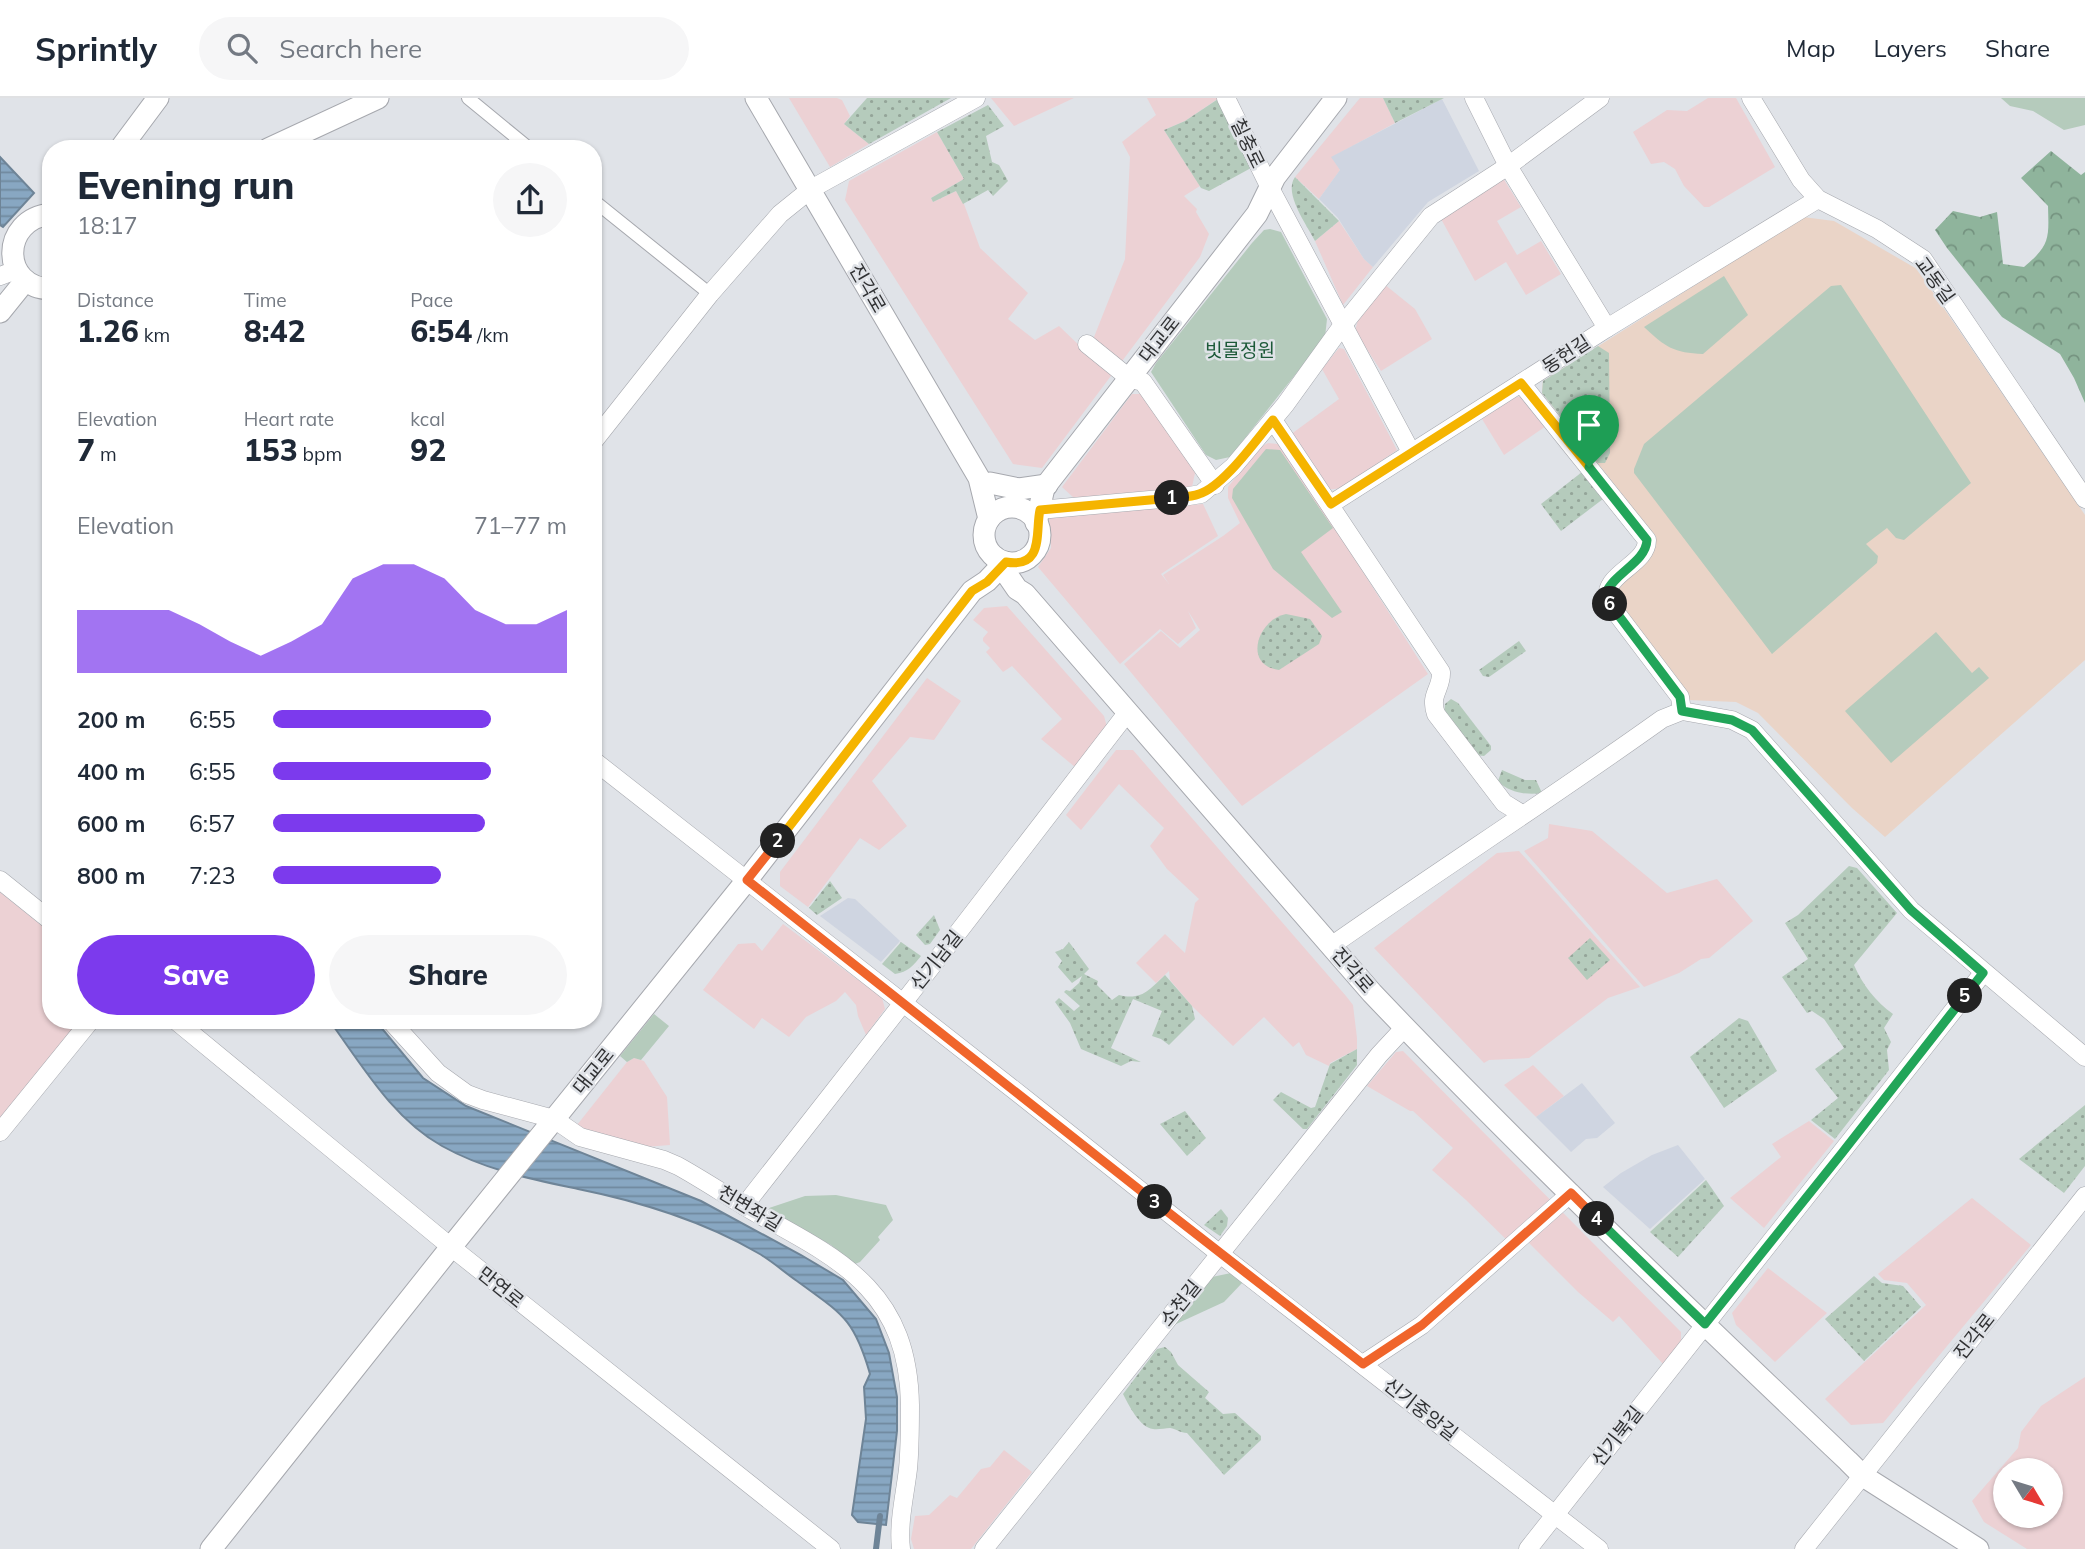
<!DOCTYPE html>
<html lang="en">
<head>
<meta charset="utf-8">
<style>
  :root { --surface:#fff; --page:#f6f6f7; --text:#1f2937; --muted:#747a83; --line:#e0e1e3; --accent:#7c3aed }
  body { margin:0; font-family:Mulish,"Noto Sans KR",sans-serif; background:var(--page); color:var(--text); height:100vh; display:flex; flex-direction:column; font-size:26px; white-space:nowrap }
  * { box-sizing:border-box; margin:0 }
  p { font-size:23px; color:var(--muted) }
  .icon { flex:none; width:38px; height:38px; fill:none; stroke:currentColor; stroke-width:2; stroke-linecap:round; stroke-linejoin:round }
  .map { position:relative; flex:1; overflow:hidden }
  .side { position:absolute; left:42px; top:42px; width:560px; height:889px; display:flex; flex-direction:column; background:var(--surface); border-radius:28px; box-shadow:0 2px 5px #0004 }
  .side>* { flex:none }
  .needle { width:46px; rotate:128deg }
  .fabs { position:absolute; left:1993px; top:1360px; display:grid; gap:14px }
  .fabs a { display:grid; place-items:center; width:70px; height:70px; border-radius:50%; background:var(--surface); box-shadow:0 2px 5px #0004; font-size:35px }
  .pin { position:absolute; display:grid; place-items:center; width:60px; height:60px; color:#fff; margin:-72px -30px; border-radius:50% 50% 50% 0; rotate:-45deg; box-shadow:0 0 7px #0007 }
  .pin .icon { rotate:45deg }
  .km { position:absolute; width:35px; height:35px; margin:-18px; border-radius:50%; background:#222; color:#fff; font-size:19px; line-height:35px; text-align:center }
  .round { display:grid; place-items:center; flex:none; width:74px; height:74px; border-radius:37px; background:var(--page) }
  .overview { display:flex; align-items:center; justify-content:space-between; height:119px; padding:0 35px }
  h1 { font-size:38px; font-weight:800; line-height:52px }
  .metrics { display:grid; grid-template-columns:repeat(3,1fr); gap:10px; height:119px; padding:7px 35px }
  .metrics div { display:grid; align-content:center }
  .metrics b { font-size:30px; font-weight:800 }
  .metrics small { font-size:19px; font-weight:400 }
  .metrics p { font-size:19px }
  .chart { height:196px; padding:14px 35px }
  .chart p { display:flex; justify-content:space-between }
  .chart svg { width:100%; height:126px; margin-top:7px; fill:var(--accent); opacity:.7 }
  .cta { display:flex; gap:14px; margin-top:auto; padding:14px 35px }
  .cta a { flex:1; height:80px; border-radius:42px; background:var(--accent); color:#fff; font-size:28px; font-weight:800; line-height:80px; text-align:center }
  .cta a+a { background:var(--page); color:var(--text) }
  ul { padding:0 35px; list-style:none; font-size:23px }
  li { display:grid; grid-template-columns:112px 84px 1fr; align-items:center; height:52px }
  li i { height:18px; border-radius:9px; background:var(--accent) }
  header { display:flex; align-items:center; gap:42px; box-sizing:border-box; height:98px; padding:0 35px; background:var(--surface); border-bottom:2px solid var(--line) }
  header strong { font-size:33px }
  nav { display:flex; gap:38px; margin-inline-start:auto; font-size:24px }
  .search { width:490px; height:63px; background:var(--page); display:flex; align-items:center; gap:18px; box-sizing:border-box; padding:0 24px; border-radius:38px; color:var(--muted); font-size:26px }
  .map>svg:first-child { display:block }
  .commercial { fill:#ecd1d4; fill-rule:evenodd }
  .built { fill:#cfd5e1 }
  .education { fill:#ead4c7 }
  .grass { fill:url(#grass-dots) }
  .forest { fill:url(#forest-crowns) }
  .green { fill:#b5cbbc }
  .water { fill:url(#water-rules); stroke:#6e8497; stroke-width:2 }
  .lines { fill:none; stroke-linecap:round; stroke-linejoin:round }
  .stream { stroke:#6e8497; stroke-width:6 }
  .pedestrian-casing { stroke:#a6a8ae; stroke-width:14 }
  .minor-casing { stroke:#a6a8ae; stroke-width:19 }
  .tertiary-casing { stroke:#a6a8ae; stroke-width:23 }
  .pedestrian { stroke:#fff; stroke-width:12 }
  .minor { stroke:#fff; stroke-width:18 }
  .tertiary { stroke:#fff; stroke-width:21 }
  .split-1-casing { stroke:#fff; stroke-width:14 }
  .split-2-casing { stroke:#fff; stroke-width:14 }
  .split-3-casing { stroke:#fff; stroke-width:14 }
  .split-4-casing { stroke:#fff; stroke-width:14 }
  .split-5-casing { stroke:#fff; stroke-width:14 }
  .split-6-casing { stroke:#fff; stroke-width:14 }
  .split-7-casing { stroke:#fff; stroke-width:14 }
  .split-1 { stroke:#f5b400; stroke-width:9 }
  .split-2 { stroke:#f5b400; stroke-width:9 }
  .split-3 { stroke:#f0652b; stroke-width:9 }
  .split-4 { stroke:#f0652b; stroke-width:9 }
  .split-5 { stroke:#22a559; stroke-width:9 }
  .split-6 { stroke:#22a559; stroke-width:9 }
  .split-7 { stroke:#22a559; stroke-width:9 }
  .labels { text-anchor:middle; stroke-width:5; stroke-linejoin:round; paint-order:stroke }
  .street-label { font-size:19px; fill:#303133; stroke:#e0e3e8 }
  .park-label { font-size:19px; fill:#1c5938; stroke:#e0e3e8 }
</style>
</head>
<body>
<header>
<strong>Sprintly</strong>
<div class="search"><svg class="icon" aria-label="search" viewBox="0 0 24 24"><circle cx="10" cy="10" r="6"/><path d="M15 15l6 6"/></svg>Search here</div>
<nav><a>Map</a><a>Layers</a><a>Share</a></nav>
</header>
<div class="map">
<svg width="2085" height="1451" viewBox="0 0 2085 1451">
  <defs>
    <pattern id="grass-dots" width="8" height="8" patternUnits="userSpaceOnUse" patternTransform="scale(1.75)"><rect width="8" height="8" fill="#b5cbbc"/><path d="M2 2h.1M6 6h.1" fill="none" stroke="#94a599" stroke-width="1.8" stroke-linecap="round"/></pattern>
    <pattern id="forest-crowns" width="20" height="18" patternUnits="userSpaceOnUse" patternTransform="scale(1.75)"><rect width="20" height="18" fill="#8fb49c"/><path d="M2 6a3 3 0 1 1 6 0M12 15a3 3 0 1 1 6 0" fill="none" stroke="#759380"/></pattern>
    <pattern id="water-rules" width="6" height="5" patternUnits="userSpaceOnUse" patternTransform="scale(1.75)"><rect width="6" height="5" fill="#88a7c2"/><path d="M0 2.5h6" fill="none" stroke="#70899e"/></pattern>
  </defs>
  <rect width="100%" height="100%" fill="#e0e3e8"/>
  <g class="commercial">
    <path d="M789,0H837L842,2L850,18L844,26L869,46L830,69Z"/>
    <path d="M991,0H1074L1014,28Z"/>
    <path d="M1147,0H1219L1185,23L1164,32L1200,88L1184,98L1197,111L1196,114L1209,136L1200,159L1042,370L1013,366L845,102L849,83L937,34L964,81L931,100L933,104L956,93L964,106L980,150L1028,195L1008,221L1035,242L1059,228L1083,251L1094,239L1125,161L1130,59L1122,44L1156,17Z"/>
    <path d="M1360,0H1383L1395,25L1332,59L1340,72L1319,101L1295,79Z"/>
    <path d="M1708,0H1736L1775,69L1709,109H1704L1684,88L1675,71L1664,64L1651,66L1633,34L1667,12L1687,13Z"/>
    <path d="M1503,80L1521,109L1497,123L1517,157L1541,143L1561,176L1526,197L1506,164L1475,183L1440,119Z"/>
    <path d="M1339,123L1364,161L1373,169L1343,207L1315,143Z"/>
    <path d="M1384,186L1415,211L1432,241L1381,273L1355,233L1359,218Z"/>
    <path d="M1339,250L1344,251L1397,352L1342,390L1326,392L1290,337L1339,301L1322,271Z"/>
    <path d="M1132,296H1146L1195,375L1192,389L1176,395L1074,400L1062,389Z"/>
    <path d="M1525,298L1546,328L1504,357L1482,321L1515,299Z"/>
    <path d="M1268,345L1278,346L1284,350L1428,576L1242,708L1124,566L1161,533L1180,550L1200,532L1188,513L1196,530L1178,546L1160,531L1120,566L1038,469L1051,450L1049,418L1203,406L1218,438L1161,476L1169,486L1163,477L1223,438L1240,425L1228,400V389L1259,350Z"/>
    <path d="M1007,508L1104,618L1107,629L1075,669L1041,641L1062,621L1012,568L1003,574L986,554L990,550L983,543V540L988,534L973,522L984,510Z"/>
    <path d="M927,580L961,603L934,642L910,639L872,683L907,728L879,752L860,740L808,809L780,788V774Z"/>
    <path d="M1116,652H1133L1346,898L1353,907L1357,940V951L1330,965L1329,968L1306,957L1299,944L1293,949L1264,919L1233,948L1192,908L1170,882L1169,873L1156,885L1136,865L1165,836L1185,855L1195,805L1199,801L1167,771L1150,748L1164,730L1119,686L1081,732L1066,717Z"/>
    <path d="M1549,726L1592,733L1667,795L1717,781L1753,823L1709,860L1701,861L1679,875L1644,889L1524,753L1548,740Z"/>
    <path d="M1519,753L1640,889L1608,900L1529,960L1489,962L1484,965L1374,850L1497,755Z"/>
    <path d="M0,794L51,835V922H91L0,1034Z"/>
    <path d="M783,826L858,882L861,879L881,896L885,911L866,937L858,918L856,907L845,894L836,903L806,919L789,939L762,920L754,931L703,892L738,846L755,845L762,853Z"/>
    <path d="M1403,953L1681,1234V1244L1663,1266L1619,1218L1613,1224L1578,1194L1528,1144L1517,1152L1466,1102L1432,1072L1453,1050L1413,1013H1410L1367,988L1396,954Z"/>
    <path d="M634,960L644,963L667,999L670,1047L645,1049L589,1033L577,1027L627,964Z"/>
    <path d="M1533,967L1564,998L1536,1019L1504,987Z"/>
    <path d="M1809,1023L1834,1043L1764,1130L1730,1100L1781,1059L1772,1046Z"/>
    <path d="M1972,1100L2031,1147L1883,1325L1851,1327L1825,1301L1926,1207L1907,1185L1884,1182L1878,1176Z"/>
    <path d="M1768,1170L1827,1215L1775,1264L1736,1227L1732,1215Z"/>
    <path d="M2085,1279V1451H2027L1984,1424L1972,1403L2018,1350L2021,1334L2041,1308ZM2006,1372H2051V1418H2006Z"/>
    <path d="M1004,1352L1032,1374L971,1451H914L911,1441L915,1418L929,1417L950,1397L957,1400L981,1371L990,1369Z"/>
  </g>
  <g class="built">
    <path d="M1442,1L1479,73L1428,104L1373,169L1364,161L1338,120L1319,101L1340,72L1331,59Z"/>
    <path d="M848,800L855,801L900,843L881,864L820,818Z"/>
    <path d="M1582,985L1615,1025L1597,1040L1586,1041L1571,1054L1536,1019Z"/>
    <path d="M1678,1047L1705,1081L1650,1131L1603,1089L1621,1075L1652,1057Z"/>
  </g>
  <path class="education" d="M1803,119L1834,123L1917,171L2085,417V562L1885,739L1852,710L1758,615L1736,604L1688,602L1614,499L1616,488L1655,449L1656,439L1542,295L1543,283Z"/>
  <g class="grass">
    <path d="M867,0H951L869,46L844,26Z"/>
    <path d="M1383,0H1444L1395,25Z"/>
    <path d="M1218,1L1251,70L1209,93L1201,90L1164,32L1185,23Z"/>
    <path d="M988,7L1004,28L986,38L992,64L999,67L1008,83L993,98L988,92L963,106L956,93L933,104L931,100L964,81L937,34Z"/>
    <path d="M1295,79L1339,123L1315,143C1307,127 1283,95 1295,79Z"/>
    <path d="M1598,248L1609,255L1610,355L1605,365H1598L1542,295L1543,283Z"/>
    <path d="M1582,374L1603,401L1561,433L1541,406Z"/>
    <path d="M1286,516L1310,521L1322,538L1319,546L1279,572C1242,567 1258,521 1286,516Z"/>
    <path d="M1519,543L1526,553L1489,579L1483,578L1479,572Z"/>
    <path d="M1451,601L1458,605L1491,648V652L1484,658L1476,657L1444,616L1445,606Z"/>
    <path d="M1502,672L1525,682H1536L1542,695C1527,697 1509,695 1498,683Z"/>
    <path d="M1849,768L1857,770L1897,815L1854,867C1862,886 1876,904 1893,916L1884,930L1891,944L1887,952L1889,972L1835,1041L1811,1022L1838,1000L1815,971L1844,950L1824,921L1812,913L1807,915L1782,879L1808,861L1785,825L1798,817Z"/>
    <path d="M830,783L842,800L817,817L809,810Z"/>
    <path d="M934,817L940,832L930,846L925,847L916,837Z"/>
    <path d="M1590,840L1610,862L1587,882L1568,860Z"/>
    <path d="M901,844L921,858C913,868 908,874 895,876L882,866Z"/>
    <path d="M1069,844L1089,871L1084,876L1098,883L1097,887L1112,902L1119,897C1142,903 1150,891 1165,877L1192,908L1195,921L1169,947L1161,941L1152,938L1162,913L1133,901L1111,950L1141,964L1131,963L1121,968L1081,951L1070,925L1055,904L1059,900L1074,913L1080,908L1064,894L1066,892L1070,893L1079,885L1082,878L1072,885L1058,869L1062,863L1055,854L1063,851Z"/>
    <path d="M1739,920L1748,923L1777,973L1724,1010L1690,959Z"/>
    <path d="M1357,951V967L1307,1031H1303L1273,1002L1281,994L1311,1010L1315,1009L1330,966Z"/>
    <path d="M2085,1007V1068L2064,1095L2019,1061Z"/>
    <path d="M1185,1013L1206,1040L1187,1058L1160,1026Z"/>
    <path d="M1706,1082L1724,1108L1678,1159L1650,1134Z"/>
    <path d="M1221,1111L1228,1120L1227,1128L1220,1138L1204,1127Z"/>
    <path d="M1874,1178L1882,1185L1903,1188L1921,1209L1864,1263L1825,1221Z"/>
    <path d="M1165,1249L1171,1254L1178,1267L1209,1294L1205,1300L1223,1316L1235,1315L1261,1338V1342L1224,1377L1187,1335C1180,1335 1177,1331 1170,1330C1165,1330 1158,1332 1153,1331C1140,1330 1128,1306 1123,1296L1157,1251Z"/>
  </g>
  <path class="forest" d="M2051,53L2081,77L2085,74V305L2074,280L2060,256L2002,219L1947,150L1935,132L1953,113L1980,119L1997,114L2003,166L2024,169C2050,147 2049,141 2048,108L2021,80Z"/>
  <g class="green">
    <path d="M2001,0H2085V27L2064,32L2033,13L2010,8Z"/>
    <path d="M1270,131L1281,134L1327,221L1325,239L1230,359L1216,362L1206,357L1151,274L1156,265L1252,145L1264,132Z"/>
    <path d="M1724,178L1748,217L1703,256C1674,255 1665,249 1644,229Z"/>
    <path d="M1841,187L1971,385L1904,442L1896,440L1887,430L1866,446L1878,458L1877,465L1772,556L1634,375V371L1644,346L1831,188Z"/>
    <path d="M1266,351L1280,352L1333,430L1301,454L1342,514L1332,520L1273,471L1232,400L1233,391Z"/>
    <path d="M1936,534L1972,575L1979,569L1989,580L1891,665L1845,613Z"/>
    <path d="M654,916L669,928L641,962L634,960L627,964L620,958Z"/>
    <path d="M836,1097L886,1107L893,1122L878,1139L880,1142L860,1164L855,1166L831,1147L771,1114L769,1110L805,1098Z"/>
    <path d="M1231,1175L1243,1184L1224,1204L1174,1227L1212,1179Z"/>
  </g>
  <g class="water">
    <path d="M0,59L34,95L3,129L0,127Z"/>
    <path d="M329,922H375L423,980L466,1008L701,1103L801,1157L843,1182L876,1221L889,1255L897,1299V1333L886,1427L858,1424L852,1417L866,1321L864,1289L870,1276C854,1220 842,1216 797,1183C784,1174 772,1163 758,1155C705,1124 638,1103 578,1091C531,1081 485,1072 442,1048C392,1020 362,967 329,922Z"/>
  </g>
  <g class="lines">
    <path class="stream" d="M876,1451L880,1418"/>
    <defs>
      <g id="pedestrian">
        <path d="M468,0L530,51"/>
        <path d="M593,102L710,196"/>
      </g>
      <g id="minor">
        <path d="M1226,0L1270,90L1411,354"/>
        <path d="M1474,0L1508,68L1607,230L1521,285L1647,442C1647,468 1601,475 1608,504L1680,599L1682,613L1732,622L1752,632L1911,812L2085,959"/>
        <path d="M1751,0L1801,82L1818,101L1877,131L1923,161L2085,401"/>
        <path d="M0,178L16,172"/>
        <path d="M1607,230L1818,101"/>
        <path d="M1087,246L1129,280L1143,284L1215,387"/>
        <path d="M1273,322L1441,574C1442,591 1429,596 1436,616L1504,705L1522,716"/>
        <path d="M593,344L710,196L780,116L811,91L976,0"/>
        <path d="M1331,406L1521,285"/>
        <path d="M1039,412L1183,399L1201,396L1233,369L1285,307L1342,228L1431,118L1508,68L1600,0"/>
        <path d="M593,662L1023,999L1220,1156L1599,1451"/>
        <path d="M0,782L51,823"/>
        <path d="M1331,848C1441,771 1553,699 1662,621L1682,613"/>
        <path d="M175,922L451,1149L831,1451"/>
        <path d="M390,922L438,975L467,996L483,1002L554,1021L580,1039L664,1062L678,1068C705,1083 730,1100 756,1115C844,1163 908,1195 910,1307C910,1328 910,1350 908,1371C905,1397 898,1424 901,1451"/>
        <path d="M0,1034L91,922"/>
        <path d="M744,1108L953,841L1127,615"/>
        <path d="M1363,1266L1422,1227L1571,1095"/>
        <path d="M984,1451L1379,957L1405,929"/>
        <path d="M1528,1451L1983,875"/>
        <path d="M1804,1451L2085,1098"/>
      </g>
      <g id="tertiary">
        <path d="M756,0L979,380L989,421"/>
        <path d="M120,51L158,0"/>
        <path d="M268,51L378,0"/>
        <path d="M51,116C0,121 0,190 51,191"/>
        <path d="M0,214L25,183"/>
        <path d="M990,385L1019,391L1047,387"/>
        <circle cx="1012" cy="437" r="28"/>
        <path d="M1036,425L1044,390L1257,116L1275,79L1336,0"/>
        <path d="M995,459L1017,491L1025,496L1372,895C1525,1056 1687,1210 1848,1363L1863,1378L1978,1451"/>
        <path d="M211,1451L451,1149L747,782L972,493L987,483L1005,464"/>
      </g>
    </defs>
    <use href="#pedestrian" class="pedestrian-casing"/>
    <use href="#minor" class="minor-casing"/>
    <use href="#tertiary" class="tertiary-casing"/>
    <use href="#pedestrian" class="pedestrian"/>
    <use href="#minor" class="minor"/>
    <use href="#tertiary" class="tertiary"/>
  </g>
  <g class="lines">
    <defs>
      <path id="split-1" d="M1172,400C1181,399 1191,399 1199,396C1223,389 1256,342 1273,322L1331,406L1521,285L1589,369"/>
      <path id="split-2" d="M778,743L972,493L987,484L1006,464C1045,471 1035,433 1040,412L1172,400"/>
      <path id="split-3" d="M778,743L747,782L1155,1104"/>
      <path id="split-4" d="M1155,1104L1363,1266L1422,1227L1571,1095L1597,1121"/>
      <path id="split-5" d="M1597,1121L1705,1226L1842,1055L1965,898"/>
      <path id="split-6" d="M1610,506L1680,599L1682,613L1732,622L1752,632L1911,812L1983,875L1965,898"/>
      <path id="split-7" d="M1589,369L1647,442C1646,464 1614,475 1606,495L1610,506"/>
    </defs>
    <use href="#split-1" class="split-1-casing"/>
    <use href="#split-2" class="split-2-casing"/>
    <use href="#split-3" class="split-3-casing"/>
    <use href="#split-4" class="split-4-casing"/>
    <use href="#split-5" class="split-5-casing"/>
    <use href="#split-6" class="split-6-casing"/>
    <use href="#split-7" class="split-7-casing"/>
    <use href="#split-1" class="split-1"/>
    <use href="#split-2" class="split-2"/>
    <use href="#split-3" class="split-3"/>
    <use href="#split-4" class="split-4"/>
    <use href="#split-5" class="split-5"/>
    <use href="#split-6" class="split-6"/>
    <use href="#split-7" class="split-7"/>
  </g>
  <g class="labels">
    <g class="street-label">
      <text transform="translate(1248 45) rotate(64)" y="7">칠충로</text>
      <text transform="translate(1935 182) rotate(54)" y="7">교동길</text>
      <text transform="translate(868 190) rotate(60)" y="7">진각로</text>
      <text transform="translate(1159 241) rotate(-52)" y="7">대교로</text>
      <text transform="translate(1566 256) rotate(-33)" y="7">동헌길</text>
      <text transform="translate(936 862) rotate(-51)" y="7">신기남길</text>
      <text transform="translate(1353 872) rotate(49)" y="7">진각로</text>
      <text transform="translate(593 973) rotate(-51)" y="7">대교로</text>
      <text transform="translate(750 1110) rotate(31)" y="7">천변좌길</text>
      <text transform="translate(501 1189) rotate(39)" y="7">만연로</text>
      <text transform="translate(1180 1205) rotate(-51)" y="7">소천길</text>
      <text transform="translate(1974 1238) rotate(-52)" y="7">진각로</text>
      <text transform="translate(1421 1311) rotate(38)" y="7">신기중앙길</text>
      <text transform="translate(1617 1338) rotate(-52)" y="7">신기북길</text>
    </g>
    <g class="park-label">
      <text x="1240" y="259">빗물정원</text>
    </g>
  </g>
</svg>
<div class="fabs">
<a><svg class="needle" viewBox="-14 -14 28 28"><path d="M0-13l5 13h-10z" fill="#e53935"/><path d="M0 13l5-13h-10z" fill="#747a83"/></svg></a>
</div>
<div class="pin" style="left:1589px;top:369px;background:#1e9e55"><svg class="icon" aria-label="arrive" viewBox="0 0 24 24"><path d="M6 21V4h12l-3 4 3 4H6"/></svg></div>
<b class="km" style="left:1172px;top:400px">1</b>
<b class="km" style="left:778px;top:743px">2</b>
<b class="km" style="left:1155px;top:1104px">3</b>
<b class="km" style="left:1597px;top:1121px">4</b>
<b class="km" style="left:1965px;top:898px">5</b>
<b class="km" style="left:1610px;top:506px">6</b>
<section class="side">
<div class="overview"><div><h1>Evening run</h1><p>18:17</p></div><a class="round"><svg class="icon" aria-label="share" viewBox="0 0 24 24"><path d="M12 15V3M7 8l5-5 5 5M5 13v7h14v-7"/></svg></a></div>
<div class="metrics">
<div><p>Distance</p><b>1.26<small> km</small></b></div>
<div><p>Time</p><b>8:42</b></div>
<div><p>Pace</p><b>6:54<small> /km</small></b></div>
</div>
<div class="metrics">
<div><p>Elevation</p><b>7<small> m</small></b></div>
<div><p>Heart rate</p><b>153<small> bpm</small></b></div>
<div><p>kcal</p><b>92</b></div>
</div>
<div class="chart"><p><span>Elevation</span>71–77 m</p>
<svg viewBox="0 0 160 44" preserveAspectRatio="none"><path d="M0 44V22L10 22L20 22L30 22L40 27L50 33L60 38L70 33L80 27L90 11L100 6L110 6L120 11L130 22L140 27L150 27L160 22V44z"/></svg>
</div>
<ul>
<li><b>200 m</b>6:55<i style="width:74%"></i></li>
<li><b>400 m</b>6:55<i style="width:74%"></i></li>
<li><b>600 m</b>6:57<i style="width:72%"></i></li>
<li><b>800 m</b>7:23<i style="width:57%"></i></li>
</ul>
<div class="cta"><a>Save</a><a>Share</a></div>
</section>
</div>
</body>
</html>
